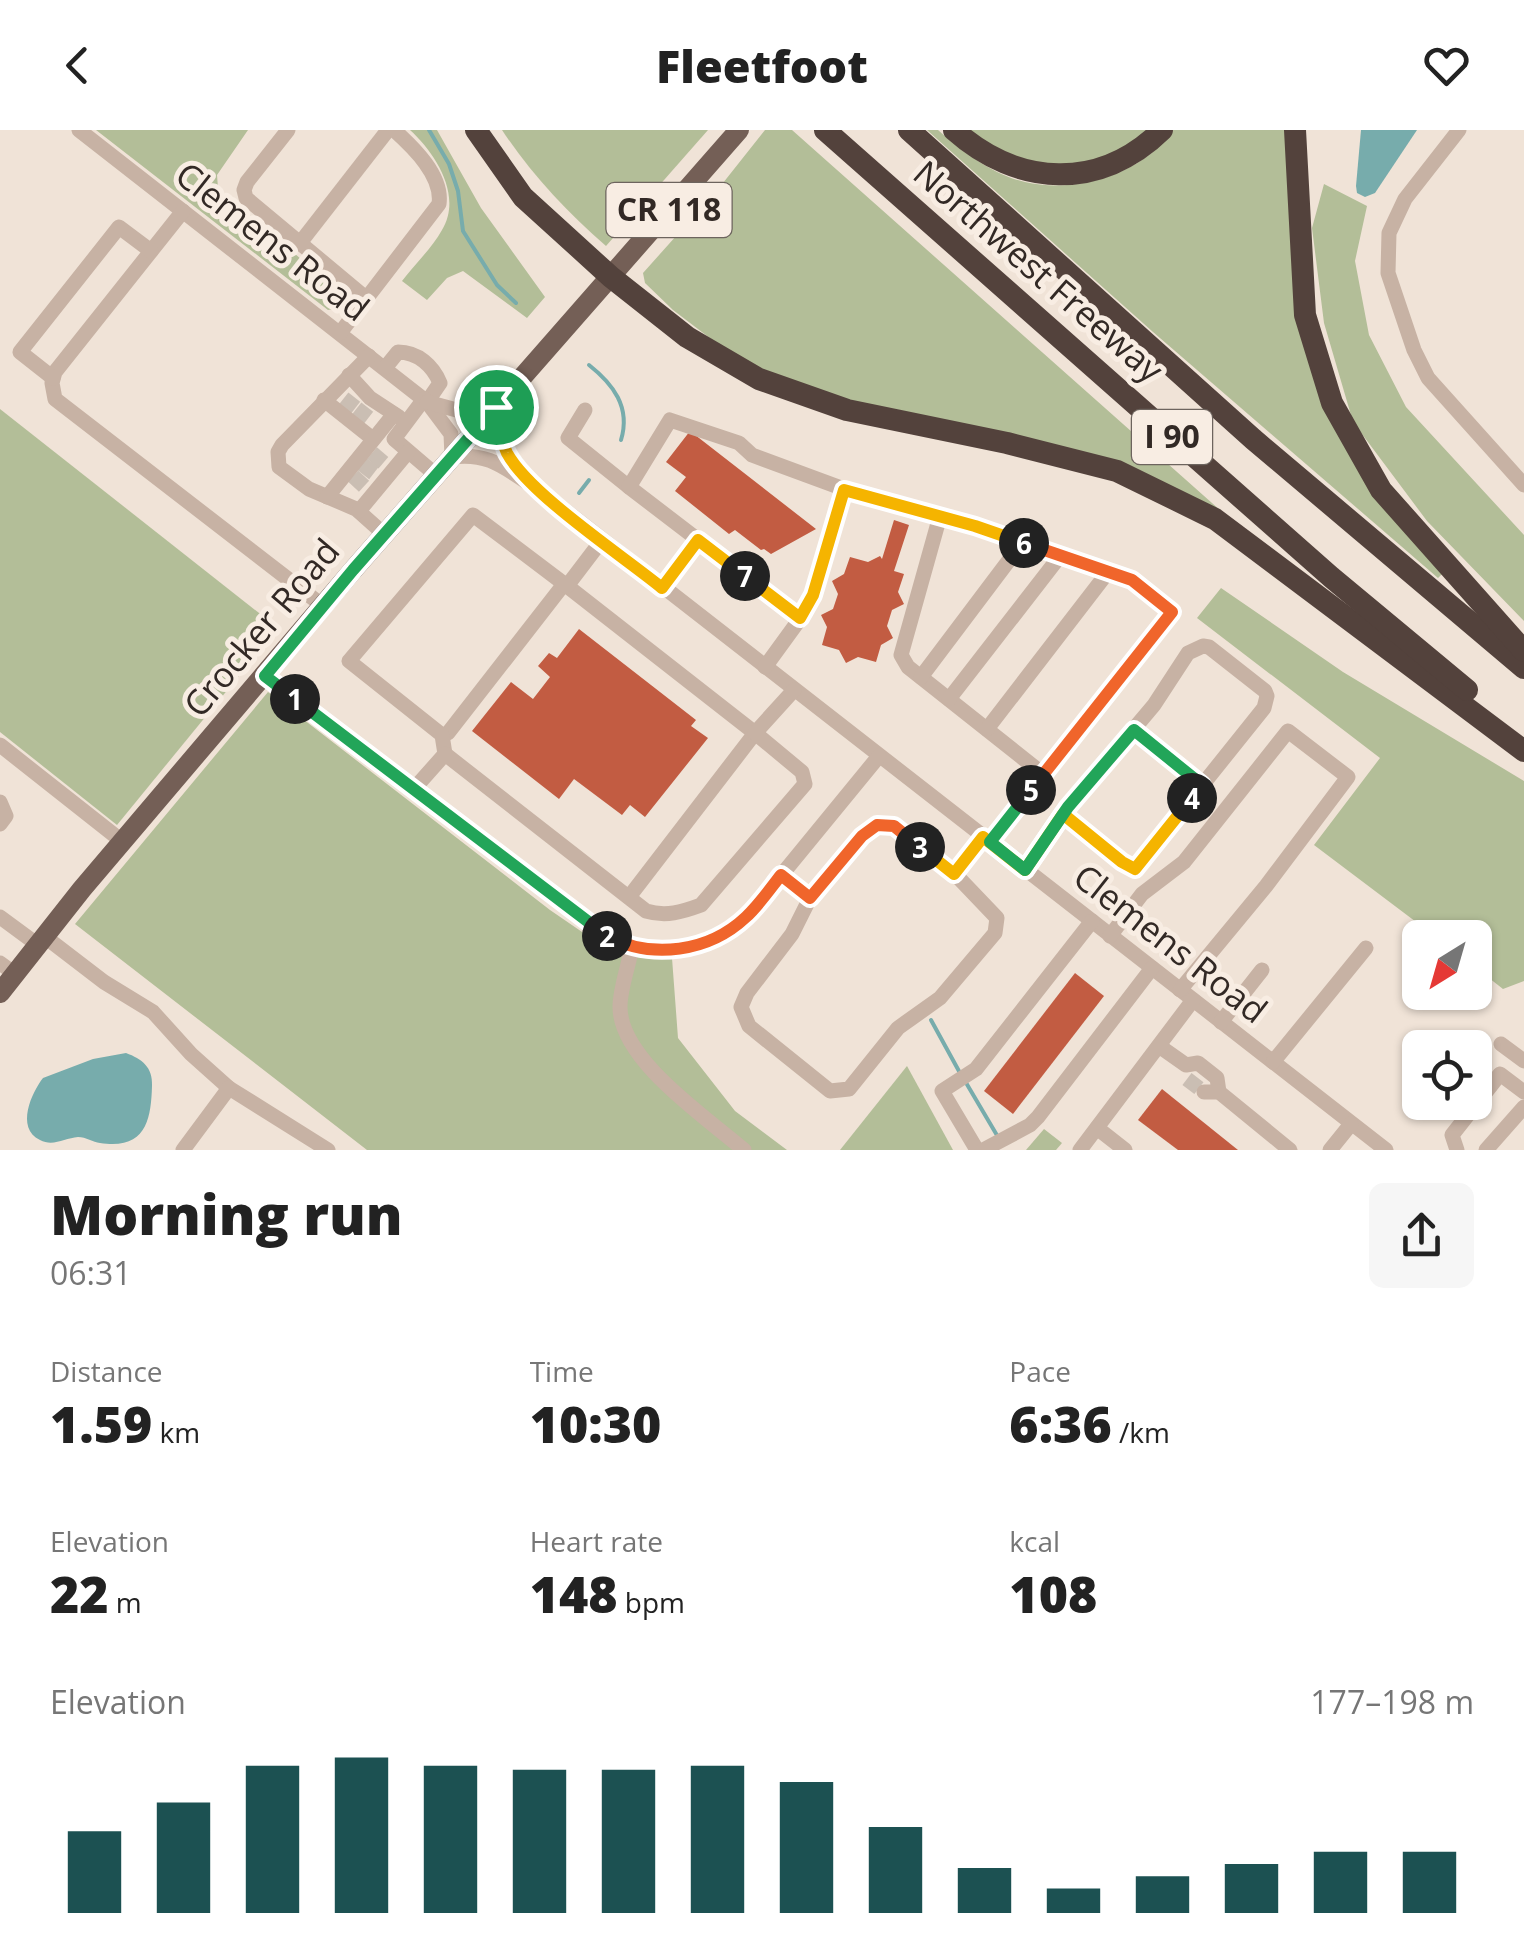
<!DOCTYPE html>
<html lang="en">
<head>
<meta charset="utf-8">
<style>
  :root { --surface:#fff; --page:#f6f6f6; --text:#222; --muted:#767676; --accent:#1c5152 }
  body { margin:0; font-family:"Open Sans",sans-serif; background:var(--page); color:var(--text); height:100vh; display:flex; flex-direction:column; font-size:38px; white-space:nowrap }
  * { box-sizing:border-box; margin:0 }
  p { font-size:32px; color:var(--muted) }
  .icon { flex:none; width:55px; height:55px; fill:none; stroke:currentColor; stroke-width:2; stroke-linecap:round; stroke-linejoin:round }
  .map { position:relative; height:1020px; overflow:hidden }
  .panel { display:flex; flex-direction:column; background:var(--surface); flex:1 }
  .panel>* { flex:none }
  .needle { width:65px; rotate:217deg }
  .controls { position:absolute; left:1402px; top:790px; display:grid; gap:20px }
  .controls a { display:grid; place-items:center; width:90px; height:90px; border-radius:15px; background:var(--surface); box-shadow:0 2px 8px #0004; font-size:50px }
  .pin { position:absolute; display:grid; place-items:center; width:85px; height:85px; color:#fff; margin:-42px; border:5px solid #fff; border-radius:50%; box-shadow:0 2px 10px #0007 }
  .km { position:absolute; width:50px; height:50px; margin:-25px; border-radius:50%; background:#222; color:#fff; font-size:28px; line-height:50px; text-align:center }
  .round { display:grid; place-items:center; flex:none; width:105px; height:105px; border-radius:15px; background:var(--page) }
  .summary { display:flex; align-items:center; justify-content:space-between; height:170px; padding:0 50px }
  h1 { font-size:55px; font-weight:800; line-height:75px }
  .stats { display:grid; grid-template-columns:repeat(3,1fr); gap:15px; height:170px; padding:10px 50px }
  .stats div { display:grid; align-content:center }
  .stats b { font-size:50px; font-weight:800 }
  .stats small { font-size:28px; font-weight:400 }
  .stats p { font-size:28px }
  .chart { height:280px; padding:20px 50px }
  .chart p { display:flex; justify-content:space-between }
  .chart svg { width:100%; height:180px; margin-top:10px; stroke:var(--accent); stroke-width:6 }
  header { display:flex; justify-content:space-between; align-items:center; height:130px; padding:0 50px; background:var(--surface); font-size:45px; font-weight:800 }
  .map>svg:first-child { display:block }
  .green { fill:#b3be98 }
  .water { fill:#77acac }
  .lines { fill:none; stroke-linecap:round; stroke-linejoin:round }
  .stream { stroke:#77acac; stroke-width:4 }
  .building { fill:#c25c42 }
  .minor-tunnel { stroke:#cabeb3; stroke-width:15; stroke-dasharray:15 8; stroke-linecap:butt }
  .minor { stroke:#c7b2a4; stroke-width:15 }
  .major { stroke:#745f56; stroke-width:20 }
  .highway { stroke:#53423c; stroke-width:22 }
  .split-1-casing { stroke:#fff; stroke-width:20 }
  .split-2-casing { stroke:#fff; stroke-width:20 }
  .split-3-casing { stroke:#fff; stroke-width:20 }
  .split-4-casing { stroke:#fff; stroke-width:20 }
  .split-5-casing { stroke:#fff; stroke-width:20 }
  .split-6-casing { stroke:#fff; stroke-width:20 }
  .split-7-casing { stroke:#fff; stroke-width:20 }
  .split-8-casing { stroke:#fff; stroke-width:20 }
  .split-1 { stroke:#22a559; stroke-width:12 }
  .split-2 { stroke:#22a559; stroke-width:12 }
  .split-3 { stroke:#f0652b; stroke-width:12 }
  .split-4 { stroke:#f5b400; stroke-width:12 }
  .split-5 { stroke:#22a559; stroke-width:12 }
  .split-6 { stroke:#f0652b; stroke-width:12 }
  .split-7 { stroke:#f5b400; stroke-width:12 }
  .split-8 { stroke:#f5b400; stroke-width:12 }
  .labels { text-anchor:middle; stroke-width:10; stroke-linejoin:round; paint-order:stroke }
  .shield { fill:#f8ede3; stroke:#6d645e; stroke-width:2.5 }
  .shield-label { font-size:32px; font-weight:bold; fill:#322925 }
  .street-label { font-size:35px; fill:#322925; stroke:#f8ede3 }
</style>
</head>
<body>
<header><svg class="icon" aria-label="back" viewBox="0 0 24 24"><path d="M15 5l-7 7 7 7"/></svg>Fleetfoot<svg class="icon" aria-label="heart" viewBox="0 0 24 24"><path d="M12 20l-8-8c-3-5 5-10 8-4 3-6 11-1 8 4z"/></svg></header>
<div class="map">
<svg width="1524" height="1020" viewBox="0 0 1524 1020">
  <rect width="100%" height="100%" fill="#f0e3d7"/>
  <g class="green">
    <path d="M96,0H248L217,45L218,58L336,159L344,177L328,180Z"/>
    <path d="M410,0H437L481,78L545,167L527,188L463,141L447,148L427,170L402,151C415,134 432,118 442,100C463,65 435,23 410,0Z"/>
    <path d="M502,0H708L606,116C566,81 532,45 502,0Z"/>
    <path d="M765,0H792L1221,381L1193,367L817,266L736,228L673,180L645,153L643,143L719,58Z"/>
    <path d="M927,0H938C962,21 993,45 1025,52C1076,64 1143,44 1173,0H1287L1302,208L1443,443L1438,448L1153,202Z"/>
    <path d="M966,0H1153L1113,28L1044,38L1002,25Z"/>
    <path d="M1324,54L1367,76L1355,131L1369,205L1406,277L1524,405V491L1427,391L1353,292L1324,193L1312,98Z"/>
    <path d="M0,279L278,498L117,695L0,602Z"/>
    <path d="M1221,458L1343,542L1524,651V851L1503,859L1475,837V808L1436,807L1314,715L1380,628L1197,488Z"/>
    <path d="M268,562L550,780L604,817L672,828L678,908L735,981L787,1020H367L75,794Z"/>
    <path d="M907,936L953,1020H840Z"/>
    <path d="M1044,999L1062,1013L1056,1020H1026Z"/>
  </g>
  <g class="water">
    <path d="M1361,0H1417L1375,63L1365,67L1357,63L1356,56Z"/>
    <path d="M126,923C142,929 153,937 152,956C151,990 146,1020 100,1013C93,1012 86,1007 78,1007C65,1008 53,1017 40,1010C15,998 32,962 43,948L93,929Z"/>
  </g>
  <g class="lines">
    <g class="stream">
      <path d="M429,0L449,34L458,61L463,101L497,155L516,173"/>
      <path d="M589,235C613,254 631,277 621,310"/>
      <path d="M579,363L589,350"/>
      <path d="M931,890L960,943"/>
      <path d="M965,951L998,1007"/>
    </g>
  </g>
  <g class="building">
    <path d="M690,301L816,399L771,424L764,419L761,420L735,400L729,404L675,361L686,347L666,332Z"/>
    <path d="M894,390L909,395L894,441L904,444L898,462L904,474L892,480L887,496L893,508L881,515L876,532L858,527L846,533L839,520L822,515L827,497L821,485L833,479L838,464L832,451L844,444L850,427L868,432L880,426L882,429Z"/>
    <path d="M579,499L696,590L691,596L708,608L645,687L630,675L622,685L574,649L559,669L472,601L511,552L533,569L550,547L538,536L549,523L557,528Z"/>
    <path d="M1075,843L1104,866L1013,984L984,961Z"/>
    <path d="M1162,959L1238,1020H1178L1138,990Z"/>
  </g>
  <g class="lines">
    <g class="minor-tunnel">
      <path d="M345,279L356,265"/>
      <path d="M358,289L369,275"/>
      <path d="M372,323L386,335"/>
      <path d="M362,334L376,345"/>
      <path d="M353,346L366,358"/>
      <path d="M1187,949L1204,962"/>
    </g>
    <g class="minor">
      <path d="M79,0L427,272L451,304L452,327C492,322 506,340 539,360L1386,1020"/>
      <path d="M288,0L247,52L244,60L246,68L367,169"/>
      <path d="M1459,0L1405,69L1389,103L1388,143L1414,220L1428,248L1524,355"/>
      <path d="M183,81L55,242L52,253L55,269L323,476"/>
      <path d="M300,113L388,0"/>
      <path d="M340,203L439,74C443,46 414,18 394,0"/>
      <path d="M369,226L282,315L278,322L279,337L309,359L356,379L384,404"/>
      <path d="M385,238L398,222C418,222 433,236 440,253L427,272"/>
      <path d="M349,245L370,268L399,287"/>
      <path d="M53,248L20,222L119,97L151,121"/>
      <path d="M424,269L394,309L436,345"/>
      <path d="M324,270L373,309"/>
      <path d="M427,272L464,282L496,277L505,319L528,348"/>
      <path d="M585,280L568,308L629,357"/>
      <path d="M327,367L394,284"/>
      <path d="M359,381L408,322"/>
      <path d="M940,386L901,525L908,537L1043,644"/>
      <path d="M567,456L755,603L629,767"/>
      <path d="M662,457L698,410"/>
      <path d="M800,488L629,357L670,290L739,313L752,325L844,359L975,395L1132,450L1172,482L990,712"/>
      <path d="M765,537L797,493L813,465L844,359"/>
      <path d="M265,546L598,801C652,830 699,825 747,787L879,626"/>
      <path d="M921,547L1022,413"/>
      <path d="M949,569L1060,426"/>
      <path d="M987,599L1108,442"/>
      <path d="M1134,600L1203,655"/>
      <path d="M442,605L448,603L564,454"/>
      <path d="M0,615L123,712"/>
      <path d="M445,624L442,605L349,531L473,385L567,456L602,410"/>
      <path d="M413,660L445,624L646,781C666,787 682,782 701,775L805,654L802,642L755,603L794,560"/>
      <path d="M0,672L6,686L0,694"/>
      <path d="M1025,740C1039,719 1054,698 1068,677L1154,575L1188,523L1203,516L1209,517L1265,561L1267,566L1264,578L1135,739L1122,732L1063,684"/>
      <path d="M954,743L895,697L877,695L861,706L810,768L792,804L747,863L741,877L749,896L830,961L849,959L898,898L940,868L995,803L997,788L954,743L983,707"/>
      <path d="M781,745L810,768"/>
      <path d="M0,787L38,815"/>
      <path d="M44,806L104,852L153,882L191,924L229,958L328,1020"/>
      <path d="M1110,806L1142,764L1184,732L1288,601L1348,647L1266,756L1180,860"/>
      <path d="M632,816C629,835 620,858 620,877C620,930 706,987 744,1020"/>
      <path d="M0,833L15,844"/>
      <path d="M1221,892L1262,840"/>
      <path d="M1501,914L1524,931"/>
      <path d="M1159,916L1186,935L1198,933L1217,948L1219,962"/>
      <path d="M1273,932L1366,818"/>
      <path d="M1204,962H1219L1290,1020"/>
      <path d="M1097,998L1125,1020"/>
      <path d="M183,1020L229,958"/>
      <path d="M977,1020L942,961L976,939L1092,791"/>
      <path d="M983,1020L1030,995L1038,987L1152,838"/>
      <path d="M1080,1020L1193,870"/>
      <path d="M1330,1020L1351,994"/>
      <path d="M1457,1020L1452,1005L1500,944L1524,962"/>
      <path d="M1486,1020L1524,977"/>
    </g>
    <path class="major" d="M0,863L82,759L353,440L739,0"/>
    <g class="highway">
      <path d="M476,0L523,67L611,147L687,207L759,249L847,280L1007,313L1117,341L1215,389L1524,621"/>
      <path d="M825,0L1331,447L1467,560"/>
      <path d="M909,0L1253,309L1524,538"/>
      <path d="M954,0C1018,57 1100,61 1162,0"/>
      <path d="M1295,0L1305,185L1332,273L1381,360L1524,521"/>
    </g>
  </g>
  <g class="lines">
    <defs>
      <path id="split-1" d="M295,569L265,546L353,440L496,277"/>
      <path id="split-2" d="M295,569L607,806"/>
      <path id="split-3" d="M607,806C652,830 709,822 746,787C759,775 770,759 781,745L810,768L862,706L877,695L894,696L920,717"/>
      <path id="split-4" d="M920,717L954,744L983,707L1025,740L1063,684L1122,732L1135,739L1192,668"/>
      <path id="split-5" d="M1031,660L990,712L1025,740L1068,677L1134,600L1202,655L1192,668"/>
      <path id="split-6" d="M1024,413L1132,450L1172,482L1031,660"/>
      <path id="split-7" d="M745,446L800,488L813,465L844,360L975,396L1024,413"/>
      <path id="split-8" d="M496,277C499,292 501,310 507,323C529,364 623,426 662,458L698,410L745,446"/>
    </defs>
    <use href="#split-1" class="split-1-casing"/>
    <use href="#split-2" class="split-2-casing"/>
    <use href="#split-3" class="split-3-casing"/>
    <use href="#split-4" class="split-4-casing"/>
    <use href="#split-5" class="split-5-casing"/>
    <use href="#split-6" class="split-6-casing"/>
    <use href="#split-7" class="split-7-casing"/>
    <use href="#split-8" class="split-8-casing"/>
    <use href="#split-1" class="split-1"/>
    <use href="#split-2" class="split-2"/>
    <use href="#split-3" class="split-3"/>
    <use href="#split-4" class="split-4"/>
    <use href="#split-5" class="split-5"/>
    <use href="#split-6" class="split-6"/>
    <use href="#split-7" class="split-7"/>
    <use href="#split-8" class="split-8"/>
  </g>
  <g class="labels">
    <g class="shield">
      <rect x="606.5" y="53" width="125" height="54" rx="8"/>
      <rect x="1132" y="280" width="80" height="54" rx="8"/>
    </g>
    <g class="shield-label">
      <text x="669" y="91">CR 118</text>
      <text x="1172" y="318">I 90</text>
    </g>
    <g class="street-label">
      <text transform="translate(272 112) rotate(38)" y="12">Clemens Road</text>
      <text transform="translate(1038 142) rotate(41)" y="12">Northwest Freeway</text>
      <text transform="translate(262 498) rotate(-50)" y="12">Crocker Road</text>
      <text transform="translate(1170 814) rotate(38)" y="12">Clemens Road</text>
    </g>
  </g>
</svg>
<div class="controls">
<a><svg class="needle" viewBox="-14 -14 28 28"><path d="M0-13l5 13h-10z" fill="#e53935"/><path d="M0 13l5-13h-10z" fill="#767676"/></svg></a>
<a><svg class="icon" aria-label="locate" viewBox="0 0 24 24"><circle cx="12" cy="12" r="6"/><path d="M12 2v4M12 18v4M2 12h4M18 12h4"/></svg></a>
</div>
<div class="pin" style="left:496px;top:277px;background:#1e9e55"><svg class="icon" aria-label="arrive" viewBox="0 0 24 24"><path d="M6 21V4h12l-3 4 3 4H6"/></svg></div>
<b class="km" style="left:295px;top:569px">1</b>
<b class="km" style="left:607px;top:806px">2</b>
<b class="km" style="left:920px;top:717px">3</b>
<b class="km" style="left:1192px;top:668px">4</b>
<b class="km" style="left:1031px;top:660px">5</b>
<b class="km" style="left:1024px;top:413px">6</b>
<b class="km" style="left:745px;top:446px">7</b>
</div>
<section class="panel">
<div class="summary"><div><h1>Morning run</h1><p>06:31</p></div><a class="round"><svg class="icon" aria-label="share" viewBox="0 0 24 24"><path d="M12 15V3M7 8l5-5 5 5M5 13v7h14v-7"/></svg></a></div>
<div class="stats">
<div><p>Distance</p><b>1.59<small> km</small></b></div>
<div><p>Time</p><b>10:30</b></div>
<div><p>Pace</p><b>6:36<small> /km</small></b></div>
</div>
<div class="stats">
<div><p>Elevation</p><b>22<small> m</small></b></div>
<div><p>Heart rate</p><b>148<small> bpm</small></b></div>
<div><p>kcal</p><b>108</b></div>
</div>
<div class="chart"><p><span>Elevation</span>177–198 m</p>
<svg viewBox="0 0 160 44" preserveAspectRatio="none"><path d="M5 44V24M15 44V17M25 44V8M35 44V6M45 44V8M55 44V9M65 44V9M75 44V8M85 44V12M95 44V23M105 44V33M115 44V38M125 44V35M135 44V32M145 44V29M155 44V29"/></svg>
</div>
</section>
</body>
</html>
